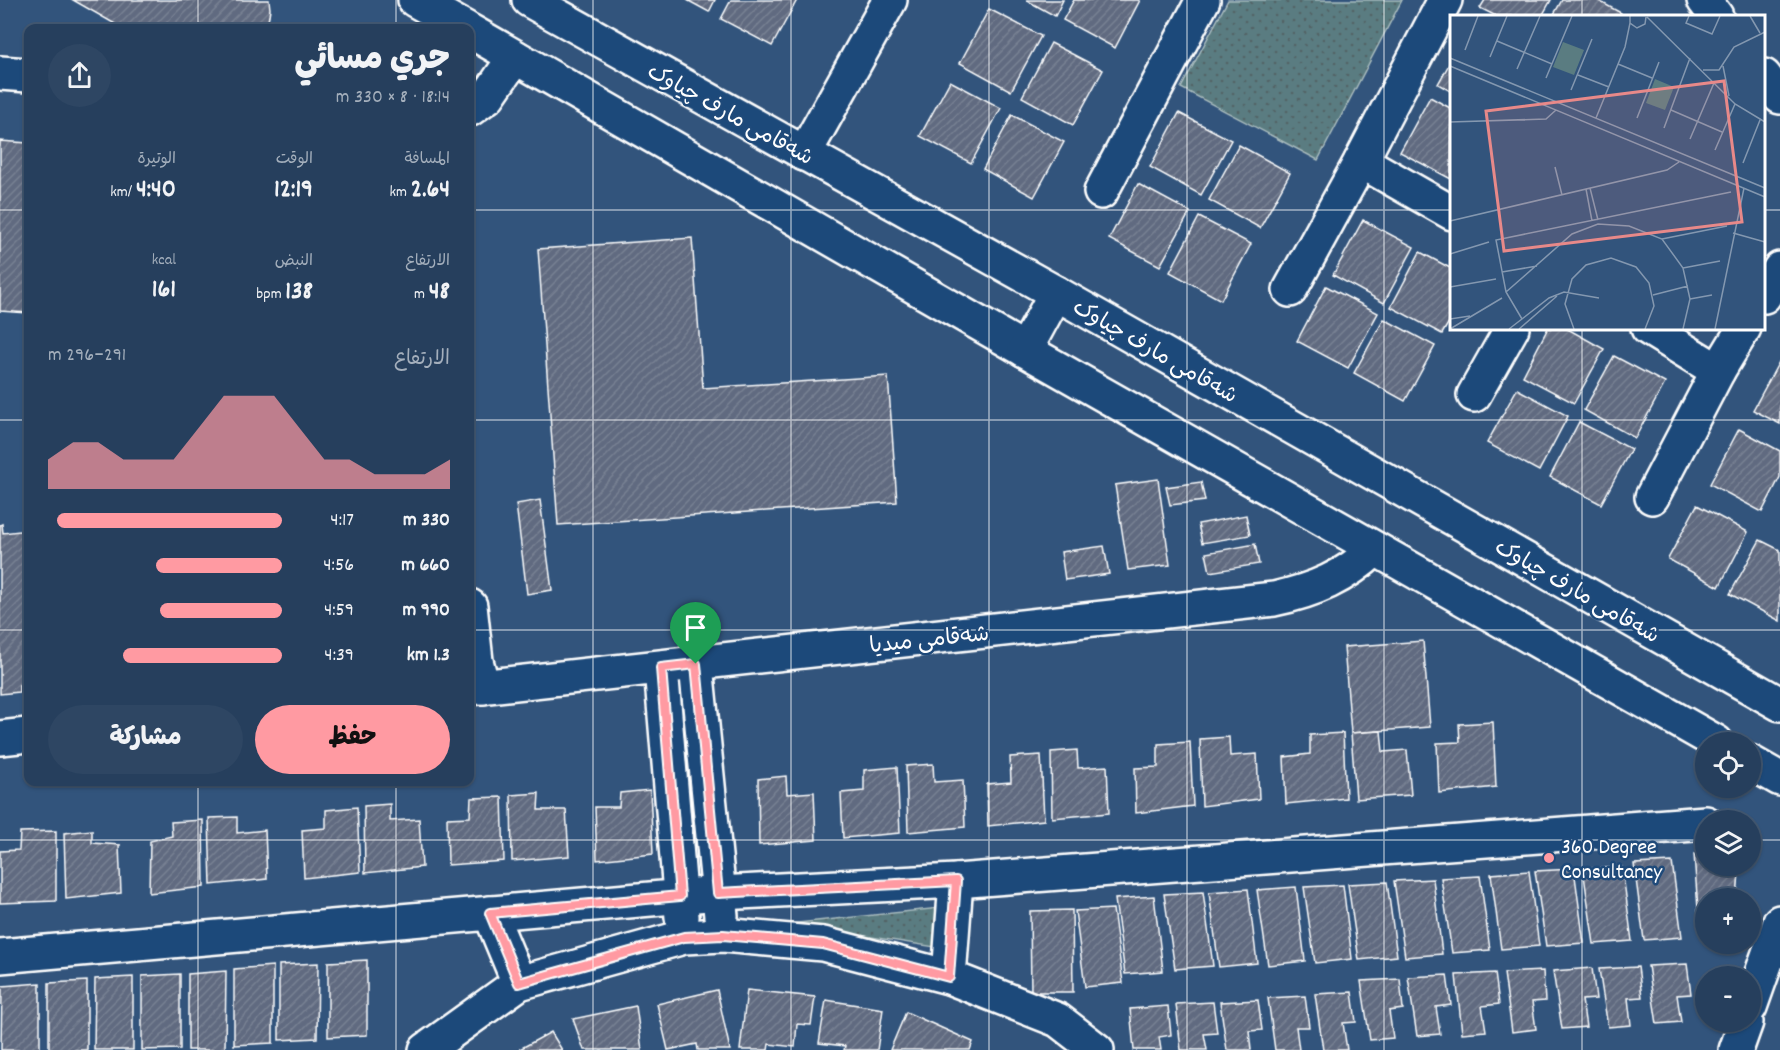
<!DOCTYPE html>
<html lang="ar">
<head>
<meta charset="utf-8">
<style>
  :root { --surface:#263f5d; --page:#2e4663; --text:#f1f3f6; --muted:#a4afbc; --line:#425872; --accent:#ff9aa2 }
  body { margin:0; font-family:Dekko,"Playpen Sans Arabic",sans-serif; background:var(--page); color:var(--text); direction:rtl; height:100vh; display:flex; flex-direction:column; font-size:22px; white-space:nowrap }
  * { box-sizing:border-box; margin:0 }
  p { font-size:20px; color:var(--muted) }
  .icon { flex:none; width:33px; height:33px; fill:none; stroke:currentColor; stroke-width:2; stroke-linecap:round; stroke-linejoin:round }
  .map { position:relative; flex:1; overflow:hidden; direction:ltr }
  .drawer { position:absolute; left:24px; top:24px; width:450px; height:762px; display:flex; flex-direction:column; background:var(--surface); border-radius:12px; box-shadow:0 2px 4px #0004,0 0 0 2px var(--line); direction:rtl }
  .drawer>* { flex:none }
  .controls { position:absolute; left:1695px; top:732px; display:grid; gap:12px }
  .controls a { display:grid; place-items:center; width:66px; height:66px; border-radius:50%; background:var(--surface); box-shadow:0 2px 4px #0004,0 0 0 2px var(--line); font-size:30px }
  .pin { position:absolute; display:grid; place-items:center; width:51px; height:51px; color:#fff; margin:-62px -26px; border-radius:50% 50% 50% 0; rotate:-45deg; box-shadow:0 0 6px #0007 }
  .pin .icon { rotate:45deg }
  .round { display:grid; place-items:center; flex:none; width:63px; height:63px; border-radius:32px; background:var(--page) }
  .headline { display:flex; align-items:center; justify-content:space-between; height:102px; padding:0 24px }
  h1 { font-size:33px; font-weight:800; line-height:45px }
  .metrics { display:grid; grid-template-columns:repeat(3,1fr); gap:9px; height:102px; padding:6px 24px }
  .metrics div { display:grid; align-content:center }
  .metrics b { font-size:26px; font-weight:800 }
  .metrics small { font-size:16px; font-weight:400 }
  .metrics p { font-size:16px }
  .chart { height:168px; padding:12px 24px }
  .chart p { display:flex; justify-content:space-between }
  .chart svg { width:100%; height:108px; margin-top:6px; fill:var(--accent); opacity:.7 }
  .action { display:flex; gap:12px; margin-top:auto; padding:12px 24px }
  .action a { flex:1; height:69px; border-radius:36px; background:var(--accent); color:#111; font-size:24px; font-weight:800; line-height:69px; text-align:center }
  .action a+a { background:var(--page); color:var(--text) }
  ul { padding:0 24px; list-style:none; font-size:20px }
  li { display:grid; grid-template-columns:96px 72px 1fr; align-items:center; height:45px }
  li i { height:15px; border-radius:8px; background:var(--accent) }
  .map>svg:first-child { display:block }
  .grass { fill:url(#grass-dots); stroke:#acbec0; stroke-width:1.5 }
  .building { fill:url(#building-hatch); stroke:#fff; stroke-width:1.5 }
  .lines { fill:none; stroke-linecap:round; stroke-linejoin:round }
  .minor-casing { stroke:#fff; stroke-width:38 }
  .tertiary-casing { stroke:#fff; stroke-width:38 }
  .minor { stroke:#1f4a7a; stroke-width:33 }
  .tertiary { stroke:#1f4a7a; stroke-width:33 }
  .route-casing { stroke:#fff; stroke-width:12 }
  .route { stroke:#ff9aa2; stroke-width:8 }
  .grid { fill:none; stroke:#fff; stroke-width:1.5; stroke-opacity:0.55 }
  .poi-dot { fill:#ff9aa2; stroke:#1f4a7a; stroke-width:2 }
  .labels { text-anchor:middle; stroke-width:5; stroke-linejoin:round; paint-order:stroke }
  .street-label { font-size:22px; fill:#fff; stroke:#1f4a7a }
  .poi-label { font-size:22px; fill:#fff; stroke:#1f4a7a; text-anchor:start }
  .inset-road { fill:none; stroke:#8498b0; stroke-width:1.5 }
  .view { fill:#e88989; fill-opacity:0.15; stroke:#e88989; stroke-width:3 }
  .inset-edge { fill:none; stroke:#fff; stroke-width:3 }
</style>
</head>
<body>
<div class="map">
<svg width="1780" height="1050" viewBox="0 0 1780 1050">
  <defs>
    <pattern id="grass-dots" width="8" height="8" patternUnits="userSpaceOnUse" patternTransform="scale(1.5)"><rect width="8" height="8" fill="#5a7c81"/><path d="M2 2h.1M6 6h.1" fill="none" stroke="#536466" stroke-width="1.8" stroke-linecap="round"/></pattern>
    <pattern id="building-hatch" width="6" height="6" patternUnits="userSpaceOnUse" patternTransform="scale(1.5)"><rect width="6" height="6" fill="#606b80"/><path d="M-1 1l2-2M0 6l6-6M5 7l2-2" fill="none" stroke="#788193"/></pattern>
  </defs>
  <rect width="100%" height="100%" fill="#32547c"/>
  <filter id="ink" filterUnits="userSpaceOnUse"><feTurbulence type="fractalNoise" baseFrequency=".0167" numOctaves="2"/><feDisplacementMap in="SourceGraphic" scale="12" xChannelSelector="R" yChannelSelector="G"/><feConvolveMatrix kernelMatrix="1 2 1 2 8 2 1 2 1" color-interpolation-filters="sRGB"/></filter>
  <g filter="url(#ink)">
    <g class="grass">
      <path d="M1228,0H1402L1318,160L1181,88Z"/>
      <path d="M940,908L935,947L788,924Z"/>
    </g>
    <g class="building">
      <path d="M73,0H269L270,9L267,28H122Z"/>
      <path d="M687,0H715L709,12Z"/>
      <path d="M731,0H797L772,46L721,19Z"/>
      <path d="M1026,0H1063L1055,16Z"/>
      <path d="M1074,0H1140L1115,48L1063,20Z"/>
      <path d="M1485,0H1551L1542,16H1496L1480,8Z"/>
      <path d="M1562,0H1597L1621,13L1619,16H1553Z"/>
      <path d="M989,9L1041,36L1011,91L960,63Z"/>
      <path d="M1051,43L1103,70L1073,125L1022,97Z"/>
      <path d="M1452,59V92L1438,84Z"/>
      <path d="M950,81L1001,108L971,163L920,136Z"/>
      <path d="M1430,97L1452,109L1451,179L1400,152Z"/>
      <path d="M1179,113L1231,140L1201,195L1150,167Z"/>
      <path d="M1012,115L1064,142L1034,197L983,169Z"/>
      <path d="M0,141L28,143V313L0,311Z"/>
      <path d="M1239,145L1290,173L1260,228L1209,200Z"/>
      <path d="M1138,184L1190,212L1160,266L1109,239Z"/>
      <path d="M1199,217L1251,244L1221,300L1170,272Z"/>
      <path d="M1363,220L1414,247L1384,303L1333,275Z"/>
      <path d="M692,238L703,388L888,376L897,502L558,525L538,249Z"/>
      <path d="M1420,252L1452,269V317L1442,334L1391,307Z"/>
      <path d="M1326,286L1378,313L1348,368L1297,341Z"/>
      <path d="M1384,319L1435,346L1405,401L1354,373Z"/>
      <path d="M1548,328H1566L1604,349L1574,403L1523,376Z"/>
      <path d="M1614,356L1665,383L1635,438L1584,410Z"/>
      <path d="M1780,360V424L1753,410Z"/>
      <path d="M1517,389L1568,416L1539,471L1487,443Z"/>
      <path d="M1579,422L1631,449L1601,504L1550,477Z"/>
      <path d="M1739,429L1780,451V477L1762,512L1710,484Z"/>
      <path d="M1158,479L1170,565L1128,570L1115,485Z"/>
      <path d="M1201,482L1205,501L1170,505L1166,487Z"/>
      <path d="M540,500L552,590L527,594L516,504Z"/>
      <path d="M1697,505L1748,532L1719,587L1668,559Z"/>
      <path d="M1246,515L1250,535L1202,543L1198,524Z"/>
      <path d="M2,524L3,533L28,530V684L19,685V692L0,694V525Z"/>
      <path d="M1760,540L1780,550V621L1730,594Z"/>
      <path d="M1255,544L1259,564L1210,572L1206,553Z"/>
      <path d="M1104,546L1109,574L1065,580L1061,552Z"/>
      <path d="M1423,641L1430,727L1351,733L1344,647Z"/>
      <path d="M1493,722L1496,787L1439,793L1437,743L1460,742L1459,724Z"/>
      <path d="M1381,731L1383,752L1407,750L1411,795L1356,799L1351,733Z"/>
      <path d="M1343,733L1346,798L1286,804L1284,757L1310,754V735Z"/>
      <path d="M1229,737L1230,756L1257,754L1259,799L1202,806L1200,739Z"/>
      <path d="M1190,742L1193,806L1136,813L1135,768L1158,767V744Z"/>
      <path d="M1077,750L1078,768L1107,766L1109,813L1052,818L1051,752Z"/>
      <path d="M1041,755L1044,820L988,826L987,784L1011,782L1010,757Z"/>
      <path d="M933,764L934,782L963,780L965,827L908,832L906,766Z"/>
      <path d="M897,767L900,833L843,838L841,793L864,791V770Z"/>
      <path d="M786,776L787,794L814,792L816,840L759,845L758,779Z"/>
      <path d="M650,790L653,854L597,860L595,807H619L620,793Z"/>
      <path d="M539,793L538,810H566L569,856L512,861L511,795Z"/>
      <path d="M502,797L504,861L448,865L447,818L470,817L471,798Z"/>
      <path d="M390,804V821L419,819L422,867L365,873L364,806Z"/>
      <path d="M357,807L360,872L304,878L302,830L326,828V810Z"/>
      <path d="M237,817V833L265,830L267,879L211,885L209,818Z"/>
      <path d="M203,820L204,887L149,893L150,841L172,836L171,822Z"/>
      <path d="M92,830V843L121,845H119L121,893L66,899L64,833Z"/>
      <path d="M56,831V901L0,903V851L19,850L20,832Z"/>
      <path d="M1706,853V866H1746V871L1739,872L1737,898H1706V922L1699,923L1694,854Z"/>
      <path d="M1672,862L1682,937L1644,940L1634,864Z"/>
      <path d="M1622,867L1632,941L1594,944L1583,869Z"/>
      <path d="M1574,869L1584,943L1546,946L1535,871Z"/>
      <path d="M1529,871L1539,946L1501,949L1491,874Z"/>
      <path d="M1480,876L1490,950L1452,953L1441,878Z"/>
      <path d="M1433,879L1442,954L1405,957L1394,881Z"/>
      <path d="M1387,882L1397,956L1359,960L1348,884Z"/>
      <path d="M1343,885L1352,959L1315,963L1304,887Z"/>
      <path d="M1296,887L1305,961L1268,965L1257,890Z"/>
      <path d="M1248,889L1257,963L1219,967L1209,892Z"/>
      <path d="M1203,892L1213,966L1175,969L1164,894Z"/>
      <path d="M1154,896L1163,971L1125,974L1115,899Z"/>
      <path d="M1113,909L1123,983L1085,987L1075,911Z"/>
      <path d="M1072,910L1073,992H1031L1030,911Z"/>
      <path d="M367,960V1035L328,1037V962Z"/>
      <path d="M318,963L317,1038L279,1040V965Z"/>
      <path d="M1687,964L1691,994L1677,995L1681,1022L1657,1024L1648,966Z"/>
      <path d="M273,966V1043L234,1045V969Z"/>
      <path d="M1638,967L1642,997L1628,998L1631,1025L1608,1027L1599,969Z"/>
      <path d="M1592,968L1596,999L1582,1000L1586,1027L1562,1029L1553,971Z"/>
      <path d="M226,971L225,1050H188V974Z"/>
      <path d="M1543,971L1545,1001L1532,1002L1536,1029L1512,1032L1504,973Z"/>
      <path d="M1495,973L1499,1004L1482,1006L1486,1031L1462,1033L1456,975Z"/>
      <path d="M180,974V1049L142,1050V976Z"/>
      <path d="M1447,975L1451,1005L1436,1007L1440,1034L1417,1036L1408,977Z"/>
      <path d="M133,977V1050H94L95,979Z"/>
      <path d="M1400,979L1403,1009L1389,1011L1393,1038L1370,1040L1361,981Z"/>
      <path d="M87,981V1050H49V983Z"/>
      <path d="M40,983V1050H1L2,986Z"/>
      <path d="M717,990L730,1050H698L697,1044L668,1050L657,1004Z"/>
      <path d="M747,990L815,997L811,1025L797,1024L795,1047L769,1044L768,1050H740Z"/>
      <path d="M1352,992L1356,1022L1343,1023L1347,1050H1323L1315,994Z"/>
      <path d="M1305,996L1309,1027H1296L1299,1050H1275L1268,998Z"/>
      <path d="M826,1000L883,1009L877,1050H844L845,1046L819,1043Z"/>
      <path d="M1258,1000L1262,1030L1249,1031L1251,1050H1227L1220,1002Z"/>
      <path d="M1213,1002L1217,1033L1204,1034L1207,1050H1181L1176,1004Z"/>
      <path d="M636,1006L642,1050H584L573,1019Z"/>
      <path d="M1168,1006L1171,1035L1159,1037L1161,1050H1134L1130,1009Z"/>
      <path d="M906,1012L973,1042L970,1050H890Z"/>
      <path d="M551,1032L562,1050H518Z"/>
    </g>
    <g class="lines">
      <defs>
        <g id="minor">
          <path d="M1704,0L1716,16"/>
          <path d="M0,73L28,75"/>
          <path d="M1764,76L1780,97"/>
          <path d="M470,109L488,96L515,57"/>
          <path d="M804,154L890,0"/>
          <path d="M1361,161L1452,213"/>
          <path d="M1101,192L1203,0"/>
          <path d="M1290,290L1361,161L1445,0"/>
          <path d="M1764,296L1780,269"/>
          <path d="M1648,328L1718,371"/>
          <path d="M1474,395L1512,328"/>
          <path d="M1652,497L1718,371L1744,328"/>
          <path d="M470,606L476,661L483,687"/>
          <path d="M696,665L721,916"/>
          <path d="M661,668L682,917"/>
          <path d="M470,688L1274,599C1315,590 1344,578 1375,549"/>
          <path d="M0,738L28,735"/>
          <path d="M490,913L519,983"/>
          <path d="M0,956L719,893L956,881L1706,823"/>
          <path d="M949,977L956,881"/>
          <path d="M1750,1007L1780,922"/>
          <path d="M426,1050L519,983L684,937L723,935L823,944L949,977L1058,1020L1097,1050"/>
          <path d="M1736,1050L1746,1022"/>
        </g>
        <g id="tertiary">
          <path d="M415,0L465,28"/>
          <path d="M529,0L1056,293L1780,704"/>
          <path d="M470,31L1025,350L1716,742"/>
          <path d="M1025,350L1056,293"/>
          <path d="M1750,762L1780,779"/>
        </g>
      </defs>
      <use href="#minor" class="minor-casing"/>
      <use href="#tertiary" class="tertiary-casing"/>
      <use href="#minor" class="minor"/>
      <use href="#tertiary" class="tertiary"/>
    </g>
  </g>
  <g class="lines" filter="url(#ink)">
    <defs>
      <path id="route" d="M696,664L718,893L956,881L949,977L823,944L723,935L684,937L519,983L490,913L680,896L661,668Z"/>
    </defs>
    <use href="#route" class="route-casing"/>
    <use href="#route" class="route"/>
  </g>
  <path class="grid" d="M198,0V28M396,0V28M593,0V1050M791,0V1050M989,0V1050M1187,0V1050M1384,0V1050M1582,0V16M0,210H28M470,210H1452M1764,210H1780M1582,328V1050M0,420H28M470,420H1780M0,630H28M470,630H1780M198,782V1050M396,782V1050M0,840H1706M1750,840H1780"/>
  <circle class="poi-dot" cx="1549" cy="858" r="6"/>
  <g class="labels">
    <g class="street-label">
      <text transform="translate(731 113) rotate(29)" y="8">شەقامی مارف چیاوک</text>
      <text transform="translate(1156 350) rotate(30)" y="8">شەقامی مارف چیاوک</text>
      <text transform="translate(1578 590) rotate(30)" y="8">شەقامی مارف چیاوک</text>
      <text transform="translate(929 638) rotate(-6)" y="8">شەقامی میدیا</text>
    </g>
    <g class="poi-label">
      <text x="1561" y="853">360 Degree<tspan x="1561" dy="25">Consultancy</tspan></text>
    </g>
  </g>
  <g transform="translate(1450 15)">
    <rect width="315" height="315" fill="#32547c"/>
    <path d="M113,27L134,35L124,60L103,52ZM205,64L224,72L215,95L196,88Z" fill="#5a7c81"/>
    <path class="inset-road" d="M180,1V8L187,13L195,9L196,2M239,1L236,8L262,19L270,1M300,1L310,18M197,2L285,89L315,107M47,26L102,49M15,35L28,1M40,42L57,1M0,43L315,173M168,49L202,63M0,51L315,182M273,51L279,81M67,54L90,1M253,55H269L284,32L315,17M128,60L159,72M96,63L122,1M121,75L142,24M221,95L272,117M146,103L175,32L180,8M187,103L209,47M0,107L96,104L106,95M214,113L240,43M240,124L264,68M265,135L285,89M293,148L310,105M105,152L112,180M140,173L148,205M136,174L142,206M0,206L217,155L229,147M283,218L315,227M212,224L277,211M0,239L39,227M233,253L270,246M52,257L87,251M0,272L46,264M56,277L122,219L148,209L179,211L212,224L233,253L240,284L233,314M203,280L238,271M240,284L262,280M0,304L20,301M72,304L56,277L46,225L281,177M0,314L52,283M59,314L99,283L114,277L149,283M69,314L107,281M124,314L115,289L122,264L136,250L161,243L186,252L199,268L204,291L195,314M265,314L294,173"/>
    <path class="view" d="M274,66L292,207L54,236L36,96Z"/>
    <rect width="315" height="315" class="inset-edge"/>
  </g>
</svg>
<div class="controls">
<a><svg class="icon" aria-label="locate" viewBox="0 0 24 24"><circle cx="12" cy="12" r="6"/><path d="M12 2v4M12 18v4M2 12h4M18 12h4"/></svg></a>
<a><svg class="icon" aria-label="layers" viewBox="0 0 24 24"><path d="M12 4l9 5-9 5-9-5zM3 14l9 5 9-5"/></svg></a>
<a>+</a>
<a>−</a>
</div>
<div class="pin" style="left:696px;top:664px;background:#1e9e55"><svg class="icon" aria-label="arrive" viewBox="0 0 24 24"><path d="M6 21V4h12l-3 4 3 4H6"/></svg></div>
<section class="drawer">
<div class="headline"><div><h1>جري مسائي</h1><p>18:14 · 8 × 330 m</p></div><a class="round"><svg class="icon" aria-label="share" viewBox="0 0 24 24"><path d="M12 15V3M7 8l5-5 5 5M5 13v7h14v-7"/></svg></a></div>
<div class="metrics">
<div><p>المسافة</p><b>2.64<small> km</small></b></div>
<div><p>الوقت</p><b>12:19</b></div>
<div><p>الوتيرة</p><b>4:40<small> /km</small></b></div>
</div>
<div class="metrics">
<div><p>الارتفاع</p><b>48<small> m</small></b></div>
<div><p>النبض</p><b>138<small> bpm</small></b></div>
<div><p>kcal</p><b>161</b></div>
</div>
<div class="chart"><p><span>الارتفاع</span>291–296 m</p>
<svg viewBox="0 0 160 44" preserveAspectRatio="none"><path d="M0 44V32L10 25L20 25L30 32L40 32L50 32L60 19L70 6L80 6L90 6L100 19L110 32L120 32L130 38L140 38L150 38L160 32V44z"/></svg>
</div>
<ul>
<li><b>330 m</b>4:17<i style="width:96%"></i></li>
<li><b>660 m</b>4:56<i style="width:54%"></i></li>
<li><b>990 m</b>4:59<i style="width:52%"></i></li>
<li><b>1.3 km</b>4:39<i style="width:68%"></i></li>
</ul>
<div class="action"><a>حفظ</a><a>مشاركة</a></div>
</section>
</div>
</body>
</html>
